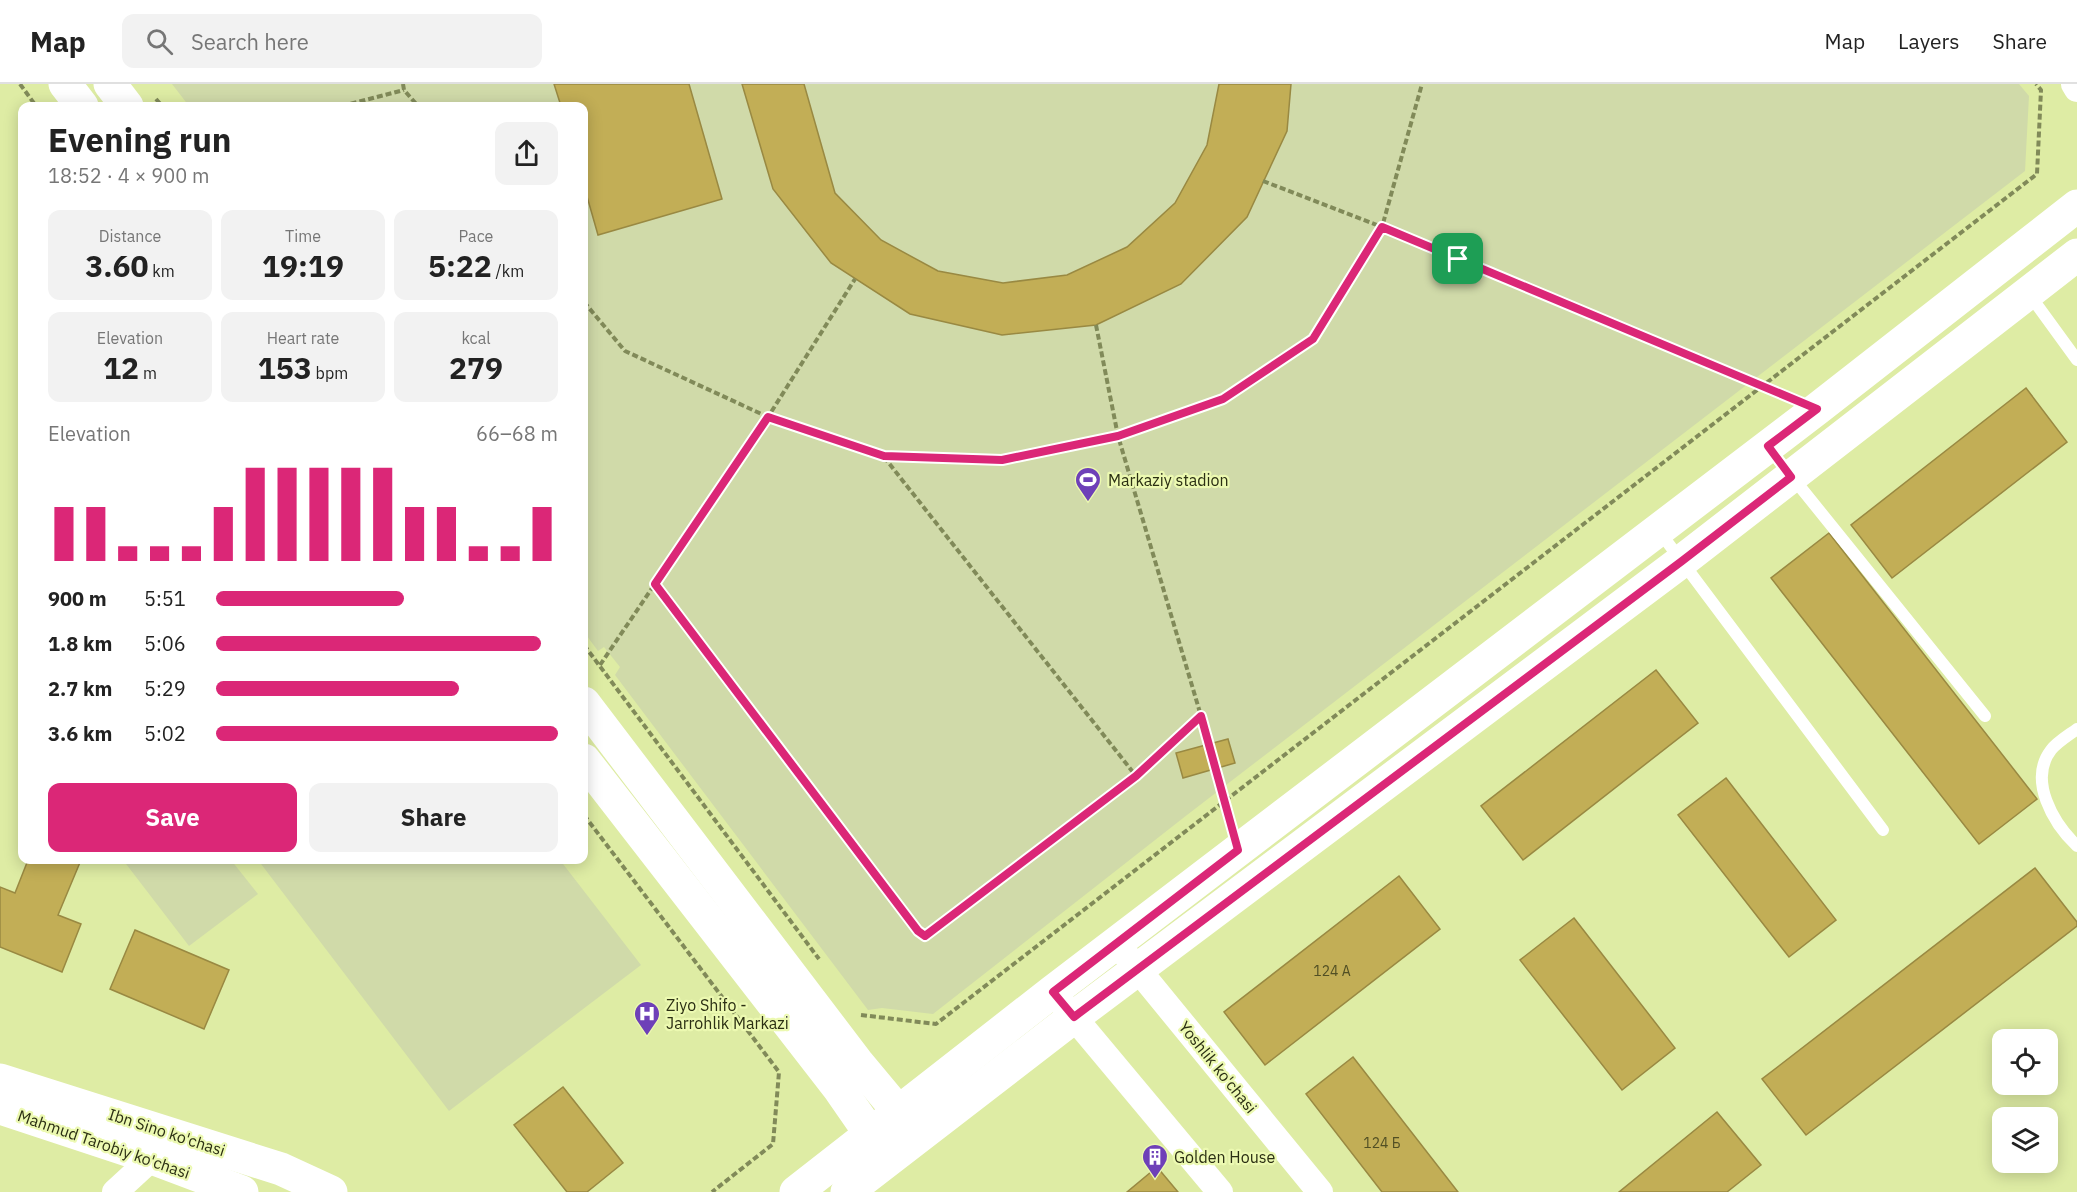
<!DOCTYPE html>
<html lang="en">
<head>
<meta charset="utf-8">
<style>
  :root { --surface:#fff; --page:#f2f2f2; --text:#222; --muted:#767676; --line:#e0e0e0; --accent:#db2777 }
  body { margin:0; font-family:"IBM Plex Sans",sans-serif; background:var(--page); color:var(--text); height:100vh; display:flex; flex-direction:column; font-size:22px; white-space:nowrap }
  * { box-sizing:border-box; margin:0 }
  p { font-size:20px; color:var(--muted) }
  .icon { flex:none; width:33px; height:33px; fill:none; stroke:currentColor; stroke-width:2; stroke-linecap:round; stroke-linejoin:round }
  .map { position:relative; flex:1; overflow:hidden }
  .panel { position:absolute; left:18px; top:18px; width:570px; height:762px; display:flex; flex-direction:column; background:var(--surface); border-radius:12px; box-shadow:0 3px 15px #0003 }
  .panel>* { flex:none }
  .tools { position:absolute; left:1992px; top:945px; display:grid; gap:12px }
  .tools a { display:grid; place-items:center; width:66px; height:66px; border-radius:12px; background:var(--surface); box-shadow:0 3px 15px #0003; font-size:30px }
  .pin { position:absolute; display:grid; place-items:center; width:51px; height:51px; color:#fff; margin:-26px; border-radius:12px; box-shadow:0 3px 9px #0006 }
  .round { display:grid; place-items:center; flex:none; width:63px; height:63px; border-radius:12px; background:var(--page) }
  .head { display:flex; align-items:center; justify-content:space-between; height:102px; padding:0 30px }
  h1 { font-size:33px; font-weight:700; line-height:45px }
  .figures { display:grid; grid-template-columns:repeat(3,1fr); gap:9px; height:102px; padding:6px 30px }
  .figures div { display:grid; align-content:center; border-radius:12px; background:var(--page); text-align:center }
  .figures b { font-size:30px; font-weight:700 }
  .figures small { font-size:16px; font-weight:400 }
  .figures p { font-size:16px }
  .chart { height:168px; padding:12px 30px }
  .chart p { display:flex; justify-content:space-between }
  .chart svg { width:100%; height:108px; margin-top:6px; stroke:var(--accent); stroke-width:6 }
  .primary-button { display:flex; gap:12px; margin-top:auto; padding:12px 30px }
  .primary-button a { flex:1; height:69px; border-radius:12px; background:var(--accent); color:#fff; font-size:24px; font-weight:700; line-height:69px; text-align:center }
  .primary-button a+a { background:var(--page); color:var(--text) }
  ul { padding:0 30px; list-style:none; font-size:20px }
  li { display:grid; grid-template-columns:96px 72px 1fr; align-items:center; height:45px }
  li i { height:15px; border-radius:8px; background:var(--accent) }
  header { display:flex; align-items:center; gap:36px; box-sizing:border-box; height:84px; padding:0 30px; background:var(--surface); border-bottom:2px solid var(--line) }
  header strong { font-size:28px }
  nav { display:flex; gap:33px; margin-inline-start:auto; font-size:21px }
  .search { width:420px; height:54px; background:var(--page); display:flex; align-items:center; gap:15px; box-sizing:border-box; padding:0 21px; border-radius:12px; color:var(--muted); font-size:22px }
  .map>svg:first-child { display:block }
  .green { fill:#d0daa9 }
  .building { fill:#c2ae56; stroke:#998942; stroke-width:1.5 }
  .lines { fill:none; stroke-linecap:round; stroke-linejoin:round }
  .path { stroke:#818a59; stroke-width:4; stroke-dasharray:6 3; stroke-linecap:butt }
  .lane { stroke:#fff; stroke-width:12 }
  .street { stroke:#fff; stroke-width:26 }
  .secondary { stroke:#fff; stroke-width:33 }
  .route-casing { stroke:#fff; stroke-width:12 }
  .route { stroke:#db2777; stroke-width:8 }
  .labels { text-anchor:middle; stroke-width:4.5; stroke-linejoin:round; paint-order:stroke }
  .number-label { font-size:14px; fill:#514f24 }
  .poi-label { font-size:16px; fill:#2b2f13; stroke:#ecf9b1; text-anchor:start }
  .street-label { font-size:16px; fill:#2b2f13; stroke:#ecf9b1 }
</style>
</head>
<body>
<header>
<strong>Map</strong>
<div class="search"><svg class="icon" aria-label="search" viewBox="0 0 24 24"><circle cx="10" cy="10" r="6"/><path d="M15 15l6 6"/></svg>Search here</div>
<nav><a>Map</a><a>Layers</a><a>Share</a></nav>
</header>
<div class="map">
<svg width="2077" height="1108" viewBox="0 0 2077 1108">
  <rect width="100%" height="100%" fill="#deeca4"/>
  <g class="green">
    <path d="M172,0H2019L2029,12L2025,87L1187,731L933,930L882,924L868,926L615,591L620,583L604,563L598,567L584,548V22H189Z"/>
    <path d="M123,776H231L258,810L189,862Z"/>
    <path d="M258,776H560L641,881L449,1027Z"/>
  </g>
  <g class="building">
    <path d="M554,0H689L722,115L598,151L584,102V22H561Z"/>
    <path d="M742,0H804L835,109L881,156L938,187L1003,199L1067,191L1127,163L1175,119L1207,61L1219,0H1291L1287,47L1247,133L1181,200L1096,241L1002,251L910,230L831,179L773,105Z"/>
    <path d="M2026,304L2067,358L1892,494L1851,441Z"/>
    <path d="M1829,449L2037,715L1979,760L1771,494Z"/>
    <path d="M1656,586L1698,639L1523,776L1481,722Z"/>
    <path d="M1228,655L1235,679L1183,694L1176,669Z"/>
    <path d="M1726,694L1836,836L1789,873L1678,731Z"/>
    <path d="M28,776H81L58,831L81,840L62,888L0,863V803L15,809Z"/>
    <path d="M2035,784L2077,838V842L1806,1051L1762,995Z"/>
    <path d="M1399,792L1440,845L1265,981L1224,928Z"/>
    <path d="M1574,834L1675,964L1622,1006L1520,876Z"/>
    <path d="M135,846L229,886L204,945L110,905Z"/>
    <path d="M1353,973L1458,1108H1382L1306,1010Z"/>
    <path d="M563,1003L623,1079L587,1108H567L514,1041Z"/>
    <path d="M1717,1028L1761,1081L1727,1108H1619Z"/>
    <path d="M1157,1083L1178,1108H1127Z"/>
  </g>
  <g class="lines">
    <g class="path">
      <path d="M20,0L36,22"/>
      <path d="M403,0L404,6L418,22"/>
      <path d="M156,15L162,22"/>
      <path d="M342,22L404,6"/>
      <path d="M1263,97L1382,143L1786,312"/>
      <path d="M584,218L625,267L768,333L884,372L1002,376L1118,352L1223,315L1313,255L1382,143L1422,0"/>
      <path d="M1096,241L1118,352L1201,632L1229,737"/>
      <path d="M884,373L1136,692"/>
      <path d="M655,500L918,847L925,852L1136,692L1201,632"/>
      <path d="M584,561L819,875"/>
      <path d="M600,581L768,333L855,195"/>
      <path d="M584,731L779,988L773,1060L712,1108"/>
      <path d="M861,931L936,940L2037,90L2041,6L2036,0"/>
    </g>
    <g class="lane">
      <path d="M2029,210L2077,276"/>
      <path d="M1768,363L1985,632"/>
      <path d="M1659,447L1883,746"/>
      <path d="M2077,645C2069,651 2057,658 2051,666C2028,696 2053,739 2077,762"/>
    </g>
    <g class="street">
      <path d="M2074,0L2077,5"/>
      <path d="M1126,871L1320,1108"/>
      <path d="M1062,919L1220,1108"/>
      <path d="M115,1108L152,1074L158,1060"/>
    </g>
    <g class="secondary">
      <path d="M65,0L82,22"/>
      <path d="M110,0L127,22"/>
      <path d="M584,619L857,978L912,1044"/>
      <path d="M584,676L840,1006L883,1068"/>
      <path d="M0,996L281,1085L331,1108"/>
      <path d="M0,1024L152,1074L242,1108"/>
      <path d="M796,1108L1052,908L1817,325L2077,122"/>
      <path d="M847,1108L1074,933L1682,477L2077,171"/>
    </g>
  </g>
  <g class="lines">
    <defs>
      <path id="route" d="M1382,143L1817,325L1768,362L1791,393L1682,477L1074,933L1053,908L1238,766L1201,632L1136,692L925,852L918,847L655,500L768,333L884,372L1002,376L1118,352L1223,315L1313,255Z"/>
    </defs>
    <use href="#route" class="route-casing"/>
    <use href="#route" class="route"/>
  </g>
  <defs>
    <symbol id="stadium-pin" viewBox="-11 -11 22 30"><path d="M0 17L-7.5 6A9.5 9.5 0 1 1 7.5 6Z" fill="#6e40b8" stroke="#ecf9b1"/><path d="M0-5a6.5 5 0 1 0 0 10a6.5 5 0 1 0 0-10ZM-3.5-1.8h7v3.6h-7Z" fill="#fff"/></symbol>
    <symbol id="hospital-pin" viewBox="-11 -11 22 30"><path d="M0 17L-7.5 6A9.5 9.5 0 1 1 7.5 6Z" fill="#6e40b8" stroke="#ecf9b1"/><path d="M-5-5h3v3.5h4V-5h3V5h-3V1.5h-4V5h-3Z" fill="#fff"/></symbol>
    <symbol id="building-pin" viewBox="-11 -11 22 30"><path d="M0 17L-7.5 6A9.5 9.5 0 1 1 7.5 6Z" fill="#6e40b8" stroke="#ecf9b1"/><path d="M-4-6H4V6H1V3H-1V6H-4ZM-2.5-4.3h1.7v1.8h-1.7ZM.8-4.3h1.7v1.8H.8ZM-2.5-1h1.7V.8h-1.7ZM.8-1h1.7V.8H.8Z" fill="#fff"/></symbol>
  </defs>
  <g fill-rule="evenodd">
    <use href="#stadium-pin" x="1073" y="381" width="30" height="40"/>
    <use href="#hospital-pin" x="632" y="915" width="30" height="40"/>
    <use href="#building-pin" x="1140" y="1058" width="30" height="40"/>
  </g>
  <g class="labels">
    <g class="number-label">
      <text x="1332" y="892">124 А</text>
      <text x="1382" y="1064">124 Б</text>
    </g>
    <g class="poi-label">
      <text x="1108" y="402">Markaziy stadion</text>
      <text x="666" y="927">Ziyo Shifo -<tspan x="666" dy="18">Jarrohlik Markazi</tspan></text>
      <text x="1174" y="1079">Golden House</text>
    </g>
    <g class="street-label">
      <text transform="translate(1218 983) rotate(51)" y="6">Yoshlik ko'chasi</text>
      <text transform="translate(167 1048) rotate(18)" y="6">Ibn Sino ko'chasi</text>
      <text transform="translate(104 1060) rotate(19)" y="6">Mahmud Tarobiy ko'chasi</text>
    </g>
  </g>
</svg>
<div class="tools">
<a><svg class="icon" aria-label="locate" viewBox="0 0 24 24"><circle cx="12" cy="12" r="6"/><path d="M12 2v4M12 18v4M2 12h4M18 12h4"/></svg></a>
<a><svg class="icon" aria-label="layers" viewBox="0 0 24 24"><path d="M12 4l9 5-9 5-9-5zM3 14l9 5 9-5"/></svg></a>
</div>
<div class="pin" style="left:1458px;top:175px;background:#1e9e55"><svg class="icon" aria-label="arrive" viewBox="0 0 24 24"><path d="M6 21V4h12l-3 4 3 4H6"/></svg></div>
<section class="panel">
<div class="head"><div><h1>Evening run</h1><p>18:52 · 4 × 900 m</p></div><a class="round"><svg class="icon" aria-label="share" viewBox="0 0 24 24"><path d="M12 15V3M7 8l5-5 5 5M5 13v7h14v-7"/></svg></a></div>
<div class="figures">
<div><p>Distance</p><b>3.60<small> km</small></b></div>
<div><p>Time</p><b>19:19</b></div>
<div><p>Pace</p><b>5:22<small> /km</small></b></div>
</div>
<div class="figures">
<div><p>Elevation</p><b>12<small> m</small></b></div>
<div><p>Heart rate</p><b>153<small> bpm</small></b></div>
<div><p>kcal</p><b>279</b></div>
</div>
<div class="chart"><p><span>Elevation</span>66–68 m</p>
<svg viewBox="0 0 160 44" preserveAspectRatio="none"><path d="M5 44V22M15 44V22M25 44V38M35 44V38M45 44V38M55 44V22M65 44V6M75 44V6M85 44V6M95 44V6M105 44V6M115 44V22M125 44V22M135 44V38M145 44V38M155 44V22"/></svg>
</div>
<ul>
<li><b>900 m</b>5:51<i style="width:55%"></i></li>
<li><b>1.8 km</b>5:06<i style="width:95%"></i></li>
<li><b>2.7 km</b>5:29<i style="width:71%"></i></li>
<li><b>3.6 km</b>5:02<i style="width:100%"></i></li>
</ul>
<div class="primary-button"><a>Save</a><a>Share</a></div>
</section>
</div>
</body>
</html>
